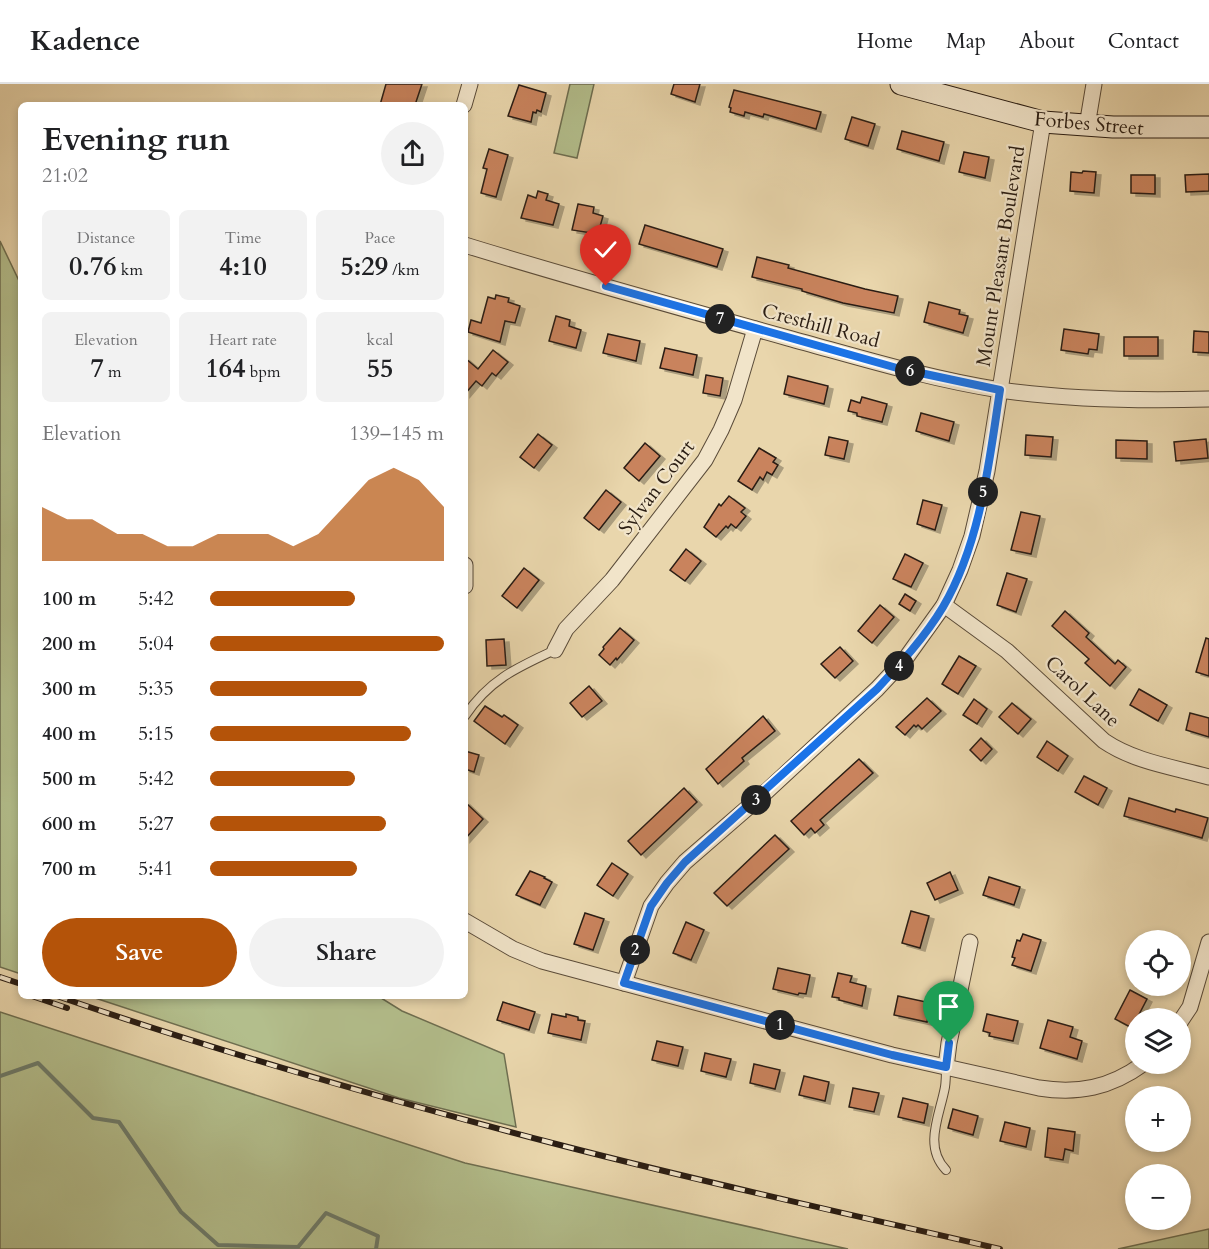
<!DOCTYPE html>
<html lang="en">
<head>
<meta charset="utf-8">
<style>
  :root { --surface:#fff; --page:#f2f2f2; --text:#202124; --muted:#757577; --line:#e0e0e0; --accent:#b45309 }
  body { margin:0; font-family:Cardo,serif; background:var(--page); color:var(--text); height:100vh; display:flex; flex-direction:column; font-size:22px; white-space:nowrap }
  * { box-sizing:border-box; margin:0 }
  p { font-size:20px; color:var(--muted) }
  .icon { flex:none; width:33px; height:33px; fill:none; stroke:currentColor; stroke-width:2; stroke-linecap:round; stroke-linejoin:round }
  .map { position:relative; flex:1; overflow:hidden }
  .drawer { position:absolute; left:18px; top:18px; width:450px; height:897px; display:flex; flex-direction:column; background:var(--surface); border-radius:9px; box-shadow:0 3px 9px #0003 }
  .drawer>* { flex:none }
  .buttons { position:absolute; left:1125px; top:846px; display:grid; gap:12px }
  .buttons a { display:grid; place-items:center; width:66px; height:66px; border-radius:50%; background:var(--surface); box-shadow:0 3px 9px #0003; font-size:30px }
  .pin { position:absolute; display:grid; place-items:center; width:51px; height:51px; color:#fff; margin:-62px -26px; border-radius:50% 50% 50% 0; rotate:-45deg; box-shadow:0 0 6px #0007 }
  .pin .icon { rotate:45deg }
  .km { position:absolute; width:30px; height:30px; margin:-15px; border-radius:50%; background:#222; color:#fff; font-size:16px; line-height:30px; text-align:center }
  .round { display:grid; place-items:center; flex:none; width:63px; height:63px; border-radius:32px; background:var(--page) }
  .summary { display:flex; align-items:center; justify-content:space-between; height:102px; padding:0 24px }
  h1 { font-size:33px; font-weight:700; line-height:45px }
  .stats { display:grid; grid-template-columns:repeat(3,1fr); gap:9px; height:102px; padding:6px 24px }
  .stats div { display:grid; align-content:center; border-radius:9px; background:var(--page); text-align:center }
  .stats b { font-size:26px; font-weight:700 }
  .stats small { font-size:16px; font-weight:400 }
  .stats p { font-size:16px }
  .chart { height:168px; padding:12px 24px }
  .chart p { display:flex; justify-content:space-between }
  .chart svg { width:100%; height:108px; margin-top:6px; fill:var(--accent); opacity:.7 }
  .primary-button { display:flex; gap:12px; margin-top:auto; padding:12px 24px }
  .primary-button a { flex:1; height:69px; border-radius:36px; background:var(--accent); color:#fff; font-size:24px; font-weight:700; line-height:69px; text-align:center }
  .primary-button a+a { background:var(--page); color:var(--text) }
  ul { padding:0 24px; list-style:none; font-size:20px }
  li { display:grid; grid-template-columns:96px 72px 1fr; align-items:center; height:45px }
  li i { height:15px; border-radius:8px; background:var(--accent) }
  header { display:flex; align-items:center; gap:36px; box-sizing:border-box; height:84px; padding:0 30px; background:var(--surface); border-bottom:2px solid var(--line) }
  header strong { font-size:28px }
  nav { display:flex; gap:33px; margin-inline-start:auto; font-size:21px }
  .map>svg:first-child { display:block }
  .green { fill:#b3be8c; stroke:#6e6e50; stroke-width:1.5 }
  .lines { fill:none; stroke-linecap:round; stroke-linejoin:round }
  .stream { stroke:#6d7b6a; stroke-width:4 }
  .building { fill:#c9835d; stroke:#2a1d13; stroke-width:1.5; filter:url(#shadow) }
  .lane-casing { stroke:#5a4b39; stroke-width:10 }
  .street-casing { stroke:#5a4b39; stroke-width:17 }
  .secondary-casing { stroke:#2a1d13; stroke-width:23 }
  .lane { stroke:#f1e4c9; stroke-width:8 }
  .street { stroke:#f1e4c9; stroke-width:15 }
  .secondary { stroke:#f1e4c9; stroke-width:21 }
  .rail-casing { stroke:#2a1d13; stroke-width:6 }
  .rail { stroke:#f1e4c9; stroke-width:4; stroke-dasharray:11; stroke-linecap:butt }
  .route-casing { stroke:#fff; stroke-width:12 }
  .route { stroke:#1a73e8; stroke-width:8 }
  .labels { text-anchor:middle; stroke-width:4.5; stroke-linejoin:round; paint-order:stroke }
  .street-label { font-size:20px; fill:#2a1d13; stroke:#f1e4c9 }
</style>
</head>
<body>
<header>
<strong>Kadence</strong>
<nav><a>Home</a><a>Map</a><a>About</a><a>Contact</a></nav>
</header>
<div class="map">
<svg width="1209" height="1165" viewBox="0 0 1209 1165">
  <defs>
    <filter id="shadow"><feDropShadow dx="5" dy="3" stdDeviation="0" flood-color="#0004"/></filter>
  </defs>
  <rect width="100%" height="100%" fill="#e9d6ac"/>
  <filter id="stains"><feTurbulence type="fractalNoise" baseFrequency=".00333" numOctaves="4"/><feColorMatrix values="0 0 0 0 .2 0 0 0 0 .09 0 0 0 0 .02 0 0 0 .5 -.17"/></filter>
  <radialGradient id="worn" r=".72"><stop offset=".6" stop-color="#630" stop-opacity="0"/><stop offset="1" stop-color="#630" stop-opacity=".3"/></radialGradient>
  <g class="green">
    <path d="M570,0H594L577,74L554,69Z"/>
    <path d="M0,157L21,201V890L0,883Z"/>
    <path d="M89,912H378L402,927L504,970L516,1043L399,1014Z"/>
    <path d="M0,928L465,1079L848,1165H0Z"/>
    <path d="M1209,1145V1165H1118Z"/>
  </g>
  <g class="lines">
    <path class="stream" d="M0,992L38,979L93,1034L119,1038L181,1128L218,1161L298,1163L326,1129L378,1152L376,1165"/>
  </g>
  <g class="building">
    <path d="M386,0H422L415,21H380Z"/>
    <path d="M674,0H700L695,18L671,10Z"/>
    <path d="M519,1L546,9L541,28L537,26L536,29L533,28L531,38L508,32Z"/>
    <path d="M734,6L821,28L816,45L764,30L763,33L745,28L744,32L730,28L731,24L729,23Z"/>
    <path d="M852,33L875,40L868,62L845,55Z"/>
    <path d="M902,47L944,58L939,77L897,65Z"/>
    <path d="M489,65L508,71L496,113L481,109L487,85L483,84Z"/>
    <path d="M964,68L989,73L985,94L959,88Z"/>
    <path d="M1083,87L1096,88L1094,109L1070,107L1071,88L1082,89Z"/>
    <path d="M1209,90V107L1186,108L1185,91Z"/>
    <path d="M1131,91H1155V110L1131,109Z"/>
    <path d="M538,107L548,110L546,116L559,120L553,141L521,134L528,111L536,114Z"/>
    <path d="M578,120L594,123L593,129L603,132L598,150L572,146Z"/>
    <path d="M645,141L723,165L717,183L639,160Z"/>
    <path d="M757,173L789,181L788,184L865,205L898,212L894,229L843,219L802,207V205L752,193Z"/>
    <path d="M496,211L509,214L508,218L520,222L515,239L505,237L500,258L468,248L471,236L481,239L488,213L495,215Z"/>
    <path d="M929,218L960,226L959,230L968,232L963,249L924,238Z"/>
    <path d="M556,232L570,236L569,242L581,246L576,264L549,257Z"/>
    <path d="M1064,245L1099,250L1097,266L1089,265L1088,270L1061,266Z"/>
    <path d="M1194,247L1209,248V269L1193,268Z"/>
    <path d="M608,250L640,257L636,277L603,269Z"/>
    <rect x="1124" y="253" width="34" height="19"/>
    <path d="M665,264L697,271L693,291L660,284Z"/>
    <path d="M493,266L508,278L496,292L492,289L482,302L476,297L465,310V274L478,285Z"/>
    <path d="M706,291L723,294L720,312L703,309Z"/>
    <path d="M788,292L828,302L824,320L784,310Z"/>
    <path d="M862,313L887,320L882,338L857,332V329L848,327L851,316L860,319Z"/>
    <path d="M921,329L954,338L949,357L916,347Z"/>
    <path d="M538,350L552,361L534,384L520,373Z"/>
    <path d="M1026,351L1053,353L1051,373L1025,371Z"/>
    <path d="M829,353L848,357L844,375L825,371Z"/>
    <path d="M1206,355L1208,374L1176,377L1174,358Z"/>
    <path d="M1116,356L1147,357V375L1116,374Z"/>
    <path d="M645,359L660,372L639,397L624,384Z"/>
    <path d="M759,364L776,374L773,378L778,381L772,391L767,388L763,396L760,393L752,406L738,397Z"/>
    <path d="M606,406L621,418L599,446L584,434Z"/>
    <path d="M729,412L745,424L741,428L746,432L736,444L731,440L728,444L726,442L716,453L704,443L719,420L721,422Z"/>
    <path d="M923,416L942,421L935,446L917,440Z"/>
    <path d="M1021,428L1040,432L1031,470L1011,466Z"/>
    <path d="M686,465L701,477L685,497L670,486Z"/>
    <path d="M905,470L923,479L911,503L893,495Z"/>
    <path d="M524,484L539,496L517,524L502,512Z"/>
    <path d="M1007,489L1027,495L1016,528L997,521Z"/>
    <path d="M905,510L916,517L910,527L899,520Z"/>
    <path d="M880,521L894,533L872,559L858,547Z"/>
    <path d="M1065,527L1089,549L1086,553L1115,580L1118,576L1126,583L1110,602L1085,579L1089,575L1052,542Z"/>
    <path d="M620,544L634,556L617,576L616,574L610,581L599,571L604,565L603,563Z"/>
    <path d="M1206,554L1209,555V592L1196,588Z"/>
    <path d="M504,555L506,581L487,582L486,556Z"/>
    <path d="M840,563L853,577L835,594L821,580Z"/>
    <path d="M959,572L976,582L958,610L942,600Z"/>
    <path d="M589,602L602,617L582,633L570,619Z"/>
    <path d="M1139,605L1167,621L1158,637L1130,621Z"/>
    <path d="M927,614L941,627L922,645L918,641L916,643L914,641L905,651L896,643Z"/>
    <path d="M974,615L987,625L977,640L963,631Z"/>
    <path d="M1012,619L1031,635L1018,650L999,633Z"/>
    <path d="M485,622L502,633L504,631L518,641L505,660L474,637Z"/>
    <path d="M1190,629L1209,634V653L1186,646Z"/>
    <path d="M763,632L775,647L742,674L744,677L718,700L706,685Z"/>
    <path d="M981,654L992,665L981,677L970,666Z"/>
    <path d="M1047,657L1068,672L1058,687L1037,673Z"/>
    <path d="M465,667L479,671L474,688L465,685Z"/>
    <path d="M859,675L873,689L820,736L824,741L815,749L811,744L804,751L791,737Z"/>
    <path d="M1084,692L1107,704L1098,721L1075,708Z"/>
    <path d="M684,704L697,718L641,771L628,757Z"/>
    <path d="M1129,714L1175,728L1176,725L1208,734L1202,754L1124,732Z"/>
    <path d="M465,718L483,735L465,755Z"/>
    <path d="M775,751L789,765L727,822L714,809Z"/>
    <path d="M612,779L628,790L613,812L597,801Z"/>
    <path d="M530,787L545,793L544,794L552,798L540,821L516,811Z"/>
    <path d="M950,788L958,806L935,816L927,799Z"/>
    <path d="M989,793L1020,803L1014,821L983,811Z"/>
    <path d="M911,827L929,832L920,864L902,859Z"/>
    <path d="M585,829L604,835L593,866L574,860Z"/>
    <path d="M686,838L704,846L691,876L673,869Z"/>
    <path d="M1023,850L1041,856L1031,887L1012,881L1015,874L1012,873L1017,856L1020,857Z"/>
    <path d="M778,884L810,891L806,910L799,909L798,911L773,905Z"/>
    <path d="M838,889L852,892L850,898L866,902L862,922L839,916V914L832,913Z"/>
    <path d="M1130,906L1147,915L1132,944L1115,935Z"/>
    <path d="M898,912L931,919L927,938L894,931Z"/>
    <path d="M503,918L535,928L529,946L497,936Z"/>
    <path d="M552,930L566,933V930L578,933V936L585,937L581,956L548,949Z"/>
    <path d="M987,930L1018,937L1013,957L989,952L990,949L983,947Z"/>
    <path d="M1048,936L1073,943L1070,953L1082,957L1077,975L1040,964Z"/>
    <path d="M657,957L683,963L678,982L652,976Z"/>
    <path d="M705,969L731,975L726,993L701,987Z"/>
    <path d="M754,980L780,986L775,1005L750,999Z"/>
    <path d="M804,992L829,998L825,1017L799,1011Z"/>
    <path d="M853,1004L879,1009L874,1028L849,1023Z"/>
    <path d="M903,1014L928,1020L924,1039L898,1033Z"/>
    <path d="M953,1025L978,1032L973,1051L948,1044Z"/>
    <path d="M1005,1038L1030,1044L1026,1063L1000,1057Z"/>
    <path d="M1048,1044L1075,1048L1073,1067L1065,1065L1063,1076L1045,1073Z"/>
  </g>
  <g class="lines">
    <defs>
      <g id="lane">
        <path d="M465,632C489,596 516,584 555,566"/>
        <path d="M946,983C946,990 946,996 945,1003C940,1031 923,1062 946,1086"/>
      </g>
      <g id="street">
        <path d="M464,21L470,0"/>
        <path d="M1087,42L1094,0"/>
        <path d="M465,161C572,194 680,224 788,254C858,273 929,295 1000,306C1070,316 1139,317 1209,315"/>
        <path d="M465,481V502"/>
        <path d="M944,521L1007,567L1104,657C1135,678 1173,683 1209,693"/>
        <path d="M555,566L566,545L612,496L705,376L721,346L734,316L755,245"/>
        <path d="M465,837L513,865L542,877L892,971L1039,1004C1078,1010 1110,1004 1143,980"/>
        <path d="M624,899L651,822L667,799L685,778L767,707L877,605L906,574L944,521L960,486L972,452L987,387L1043,38"/>
        <path d="M1180,938L1190,923L1209,858"/>
        <path d="M946,983L949,959L970,858"/>
      </g>
      <path id="secondary" d="M901,0L1043,38L1113,43H1209"/>
    </defs>
    <use href="#lane" class="lane-casing"/>
    <use href="#street" class="street-casing"/>
    <use href="#secondary" class="secondary-casing"/>
    <use href="#lane" class="lane"/>
    <use href="#street" class="street"/>
    <use href="#secondary" class="secondary"/>
    <defs>
      <g id="rail">
        <path d="M0,893L21,900"/>
        <path d="M32,912L67,924"/>
        <path d="M57,912C222,969 391,1017 560,1061C706,1099 853,1131 1000,1165"/>
      </g>
    </defs>
    <use href="#rail" class="rail-casing"/>
    <use href="#rail" class="rail"/>
  </g>
  <g class="lines">
    <defs>
      <path id="route" d="M606,202L897,284L1000,306C989,378 981,458 943,523C925,553 901,579 877,605L685,778L667,799L651,822L624,899L892,971L946,983L949,959"/>
    </defs>
    <use href="#route" class="route-casing"/>
    <use href="#route" class="route"/>
  </g>
  <g class="labels">
    <g class="street-label">
      <text transform="translate(1089 39) rotate(5)" y="7">Forbes Street</text>
      <text transform="translate(1000 172) rotate(-81)" y="7">Mount Pleasant Boulevard</text>
      <text transform="translate(821 241) rotate(15)" y="7">Cresthill Road</text>
      <text transform="translate(656 403) rotate(-53)" y="7">Sylvan Court</text>
      <text transform="translate(1083 607) rotate(43)" y="7">Carol Lane</text>
    </g>
  </g>
  <rect width="100%" height="100%" filter="url(#stains)"/>
  <rect width="100%" height="100%" fill="url(#worn)"/>
</svg>
<div class="buttons">
<a><svg class="icon" aria-label="locate" viewBox="0 0 24 24"><circle cx="12" cy="12" r="6"/><path d="M12 2v4M12 18v4M2 12h4M18 12h4"/></svg></a>
<a><svg class="icon" aria-label="layers" viewBox="0 0 24 24"><path d="M12 4l9 5-9 5-9-5zM3 14l9 5 9-5"/></svg></a>
<a>+</a>
<a>−</a>
</div>
<div class="pin" style="left:949px;top:959px;background:#1e9e55"><svg class="icon" aria-label="arrive" viewBox="0 0 24 24"><path d="M6 21V4h12l-3 4 3 4H6"/></svg></div>
<div class="pin" style="left:606px;top:202px;background:#d93025"><svg class="icon" aria-label="check" viewBox="0 0 24 24"><path d="M5 12l5 5 9-10"/></svg></div>
<b class="km" style="left:780px;top:941px">1</b>
<b class="km" style="left:635px;top:866px">2</b>
<b class="km" style="left:756px;top:716px">3</b>
<b class="km" style="left:899px;top:582px">4</b>
<b class="km" style="left:983px;top:408px">5</b>
<b class="km" style="left:910px;top:287px">6</b>
<b class="km" style="left:720px;top:235px">7</b>
<section class="drawer">
<div class="summary"><div><h1>Evening run</h1><p>21:02</p></div><a class="round"><svg class="icon" aria-label="share" viewBox="0 0 24 24"><path d="M12 15V3M7 8l5-5 5 5M5 13v7h14v-7"/></svg></a></div>
<div class="stats">
<div><p>Distance</p><b>0.76<small> km</small></b></div>
<div><p>Time</p><b>4:10</b></div>
<div><p>Pace</p><b>5:29<small> /km</small></b></div>
</div>
<div class="stats">
<div><p>Elevation</p><b>7<small> m</small></b></div>
<div><p>Heart rate</p><b>164<small> bpm</small></b></div>
<div><p>kcal</p><b>55</b></div>
</div>
<div class="chart"><p><span>Elevation</span>139–145 m</p>
<svg viewBox="0 0 160 44" preserveAspectRatio="none"><path d="M0 44V22L10 27L20 27L30 33L40 33L50 38L60 38L70 33L80 33L90 33L100 38L110 33L120 22L130 11L140 6L150 11L160 22V44z"/></svg>
</div>
<ul>
<li><b>100 m</b>5:42<i style="width:62%"></i></li>
<li><b>200 m</b>5:04<i style="width:100%"></i></li>
<li><b>300 m</b>5:35<i style="width:67%"></i></li>
<li><b>400 m</b>5:15<i style="width:86%"></i></li>
<li><b>500 m</b>5:42<i style="width:62%"></i></li>
<li><b>600 m</b>5:27<i style="width:75%"></i></li>
<li><b>700 m</b>5:41<i style="width:63%"></i></li>
</ul>
<div class="primary-button"><a>Save</a><a>Share</a></div>
</section>
</div>
</body>
</html>
